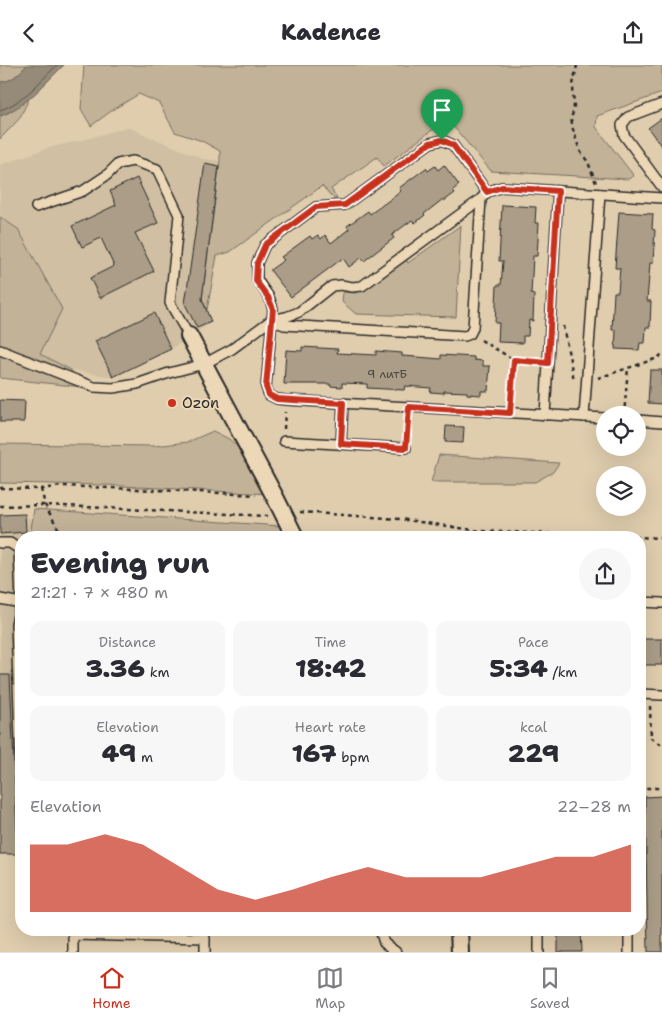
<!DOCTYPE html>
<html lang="en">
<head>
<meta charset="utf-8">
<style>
  :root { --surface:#fff; --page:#f7f7f7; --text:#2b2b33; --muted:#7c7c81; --line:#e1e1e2; --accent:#c8321e }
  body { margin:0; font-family:"Shantell Sans",sans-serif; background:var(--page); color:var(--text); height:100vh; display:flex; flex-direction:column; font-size:19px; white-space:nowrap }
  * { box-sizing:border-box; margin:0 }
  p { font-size:16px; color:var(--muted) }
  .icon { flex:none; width:28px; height:28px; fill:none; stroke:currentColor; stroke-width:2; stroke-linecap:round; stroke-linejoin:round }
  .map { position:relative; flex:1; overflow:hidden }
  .drawer { position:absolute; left:15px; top:466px; width:631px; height:405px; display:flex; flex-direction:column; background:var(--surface); border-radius:20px; box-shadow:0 5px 20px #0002 }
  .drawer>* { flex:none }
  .fabs { position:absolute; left:596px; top:341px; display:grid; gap:10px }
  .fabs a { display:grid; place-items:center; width:50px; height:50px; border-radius:50%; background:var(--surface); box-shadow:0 5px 20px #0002; font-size:25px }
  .pin { position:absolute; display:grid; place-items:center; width:42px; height:42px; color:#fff; margin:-51px -21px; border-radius:50% 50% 50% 0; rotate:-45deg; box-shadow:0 0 5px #0007 }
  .pin .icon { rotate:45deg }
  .round { display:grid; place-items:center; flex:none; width:52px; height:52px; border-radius:26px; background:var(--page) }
  .head { display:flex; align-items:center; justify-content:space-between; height:85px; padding:0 15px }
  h1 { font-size:28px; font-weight:800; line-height:38px }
  .figures { display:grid; grid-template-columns:repeat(3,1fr); gap:8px; height:85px; padding:5px 15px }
  .figures div { display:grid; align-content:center; border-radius:12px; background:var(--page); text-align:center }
  .figures b { font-size:25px; font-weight:800 }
  .figures small { font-size:14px; font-weight:400 }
  .figures p { font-size:14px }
  .chart { height:140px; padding:10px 15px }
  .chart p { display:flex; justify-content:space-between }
  .chart svg { width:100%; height:90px; margin-top:5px; fill:var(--accent); opacity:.7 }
  header { display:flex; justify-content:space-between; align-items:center; height:65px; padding:0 15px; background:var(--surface); font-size:22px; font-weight:800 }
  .tab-bar { display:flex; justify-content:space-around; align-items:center; height:70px; border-top:1px solid var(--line); background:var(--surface); font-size:14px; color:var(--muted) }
  .tab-bar a { display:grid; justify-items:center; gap:2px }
  .tab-bar .active { color:var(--accent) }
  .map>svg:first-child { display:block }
  .built { fill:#d0bfa2 }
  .green { fill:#c2b298; stroke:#766e62 }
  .water { fill:#968a78; stroke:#6b6459 }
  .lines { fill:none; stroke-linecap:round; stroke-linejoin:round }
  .shore { stroke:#56514a; stroke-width:1 }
  .building { fill:#ab9d87; stroke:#2b2b2b }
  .service-casing { stroke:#2b2b2b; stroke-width:12 }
  .minor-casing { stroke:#2b2b2b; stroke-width:20 }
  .path { stroke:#2b2b2b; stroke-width:2.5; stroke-dasharray:4 4; stroke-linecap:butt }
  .service { stroke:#ecd7b6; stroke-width:9 }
  .minor { stroke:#ecd7b6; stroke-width:16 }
  .route-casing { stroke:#fff; stroke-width:10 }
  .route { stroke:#c8321e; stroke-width:6 }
  .poi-dot { fill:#c8321e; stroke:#ecd7b6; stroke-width:2 }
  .labels { text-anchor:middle; stroke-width:4; stroke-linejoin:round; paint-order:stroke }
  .number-label { font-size:12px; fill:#4b4842 }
  .poi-label { font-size:15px; fill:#2b2b2b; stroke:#ecd7b6; text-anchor:start }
</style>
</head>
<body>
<header><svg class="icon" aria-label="back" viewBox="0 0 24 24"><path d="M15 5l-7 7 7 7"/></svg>Kadence<svg class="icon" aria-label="share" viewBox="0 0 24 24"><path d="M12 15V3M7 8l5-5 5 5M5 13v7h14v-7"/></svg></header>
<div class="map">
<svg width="662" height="887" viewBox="0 0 662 887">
  <rect width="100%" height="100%" fill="#e0cdae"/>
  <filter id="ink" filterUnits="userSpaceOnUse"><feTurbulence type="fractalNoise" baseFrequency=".02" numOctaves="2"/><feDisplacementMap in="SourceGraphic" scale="10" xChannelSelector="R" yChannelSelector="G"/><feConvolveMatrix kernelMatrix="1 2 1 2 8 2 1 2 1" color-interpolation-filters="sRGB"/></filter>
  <g filter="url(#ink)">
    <g class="built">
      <path d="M127,62L203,94L220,96L207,245L212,257L171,284L113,312L71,305L40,289L18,164L0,152V100L48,83L83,75Z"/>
      <path d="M25,449L46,472H21V788L0,789V450Z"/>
    </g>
    <g class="green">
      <path d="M0,0H27C19,8 12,17 0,17Z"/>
      <path d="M84,0H662V28L597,51L596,62L634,111L628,114L491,106L447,54L384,101L377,92L331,124L337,133L334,134L322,121L230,187L217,191L207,245L202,234L220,96V86L202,76L175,67L159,38L139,29L114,44L91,61L81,44Z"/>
      <path d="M29,34L19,54L0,74V51L8,48Z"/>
      <path d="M0,152L18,164L62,244L40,289L71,305L82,322L0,313Z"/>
      <path d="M461,160L456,252L356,249L342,237L343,227L356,228L406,194L408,198Z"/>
      <path d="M213,366L229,374L240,384L270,429L104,420L0,418V379L155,381L188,377Z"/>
      <path d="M439,390L559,398L553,407L535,417H431Z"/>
      <path d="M34,444L281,461L287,472H30Z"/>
    </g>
    <path class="water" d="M27,0H64C45,18 26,42 0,51V17C12,17 19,8 27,0Z"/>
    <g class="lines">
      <path class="shore" d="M0,45C23,38 40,16 57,0"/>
    </g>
    <g class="building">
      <path d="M662,53V82L648,63Z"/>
      <path d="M205,98L219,101L202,234L211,257L197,263L185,239Z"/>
      <path d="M444,100L459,120L453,125L455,128L444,136L443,134L424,149L425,150L415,158L412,155L392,170L394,173L364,196L361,193L349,202L343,193L291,232L270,205L284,195L281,192L310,171L312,174L318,170L321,174L325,170L331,178L349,164L347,161L368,146L370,149L395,131L401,126L399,123L426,103L428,106L435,101L438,105Z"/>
      <path d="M137,113L158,158L135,168L154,206L100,233L90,213L114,201L101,173L82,182L72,161L116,140L110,126Z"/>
      <path d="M502,140L536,142L535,158H539L537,191H533L531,229L534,230L533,256L529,255L528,271H523V278L498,277L499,258H495L497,220H501L503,196H499Z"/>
      <path d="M619,147L653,149L652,164L655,165L653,198H650L647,236H651L650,262H646L645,278H640L639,285L615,284L616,265H612L614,227H618L620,203H615Z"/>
      <path d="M154,248L171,284L113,312L95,276Z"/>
      <path d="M302,282L338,284L337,288L356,289L376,290V286L402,288V291L417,292L441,294V290L474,292V295L483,296V301H490L488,326H481V330L467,329V327L444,326V328L430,327L431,323L405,321L404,325L367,323V319L342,318V322L330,321V319H284L286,285L302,286Z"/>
      <path d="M650,305H662V339L648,338Z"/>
      <path d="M0,335L25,336L24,357H0Z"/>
      <path d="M446,361L464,362L463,378L445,377Z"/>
      <path d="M25,449L26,467L0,469V450Z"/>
      <rect x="640" y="574" width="22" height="26"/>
      <path d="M0,610H10L18,789H0Z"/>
      <path d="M662,731V887H648L645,732Z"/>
      <path d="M558,865H581L582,887H558Z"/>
    </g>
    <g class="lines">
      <defs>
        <g id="service">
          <path d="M662,39L628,52L622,60L624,70L662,122"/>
          <path d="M487,127L453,80L442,75L430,78L345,140L316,142L265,180L257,198V215L269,232L273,244L266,322L269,330L277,334L286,335L605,353"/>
          <path d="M36,142L83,126L107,110L118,99L133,96L157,104L179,150L170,238L189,271"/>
          <path d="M271,255L284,260L465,271L470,269L473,263L481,134L487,127L502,122L662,133"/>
          <path d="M0,285L94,322L113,323L137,319L169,308L204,299L232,284L271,255L286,252L299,247L332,221L341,220L352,222L362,221L481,134"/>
          <path d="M545,350L558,126"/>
          <path d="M584,352L600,129"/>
          <path d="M638,355L662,357"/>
          <path d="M284,376L406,383"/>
          <path d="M341,379L343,338"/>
          <path d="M0,478H10L19,484L21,538L16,559L21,703"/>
          <path d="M0,534L21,538"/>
          <path d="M640,537L662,538"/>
          <path d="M640,629L662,630"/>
          <path d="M380,865L384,878L396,887"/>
          <path d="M539,869V887"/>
          <path d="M73,887V870L205,873V887"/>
          <path d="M629,887V865"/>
        </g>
        <g id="minor">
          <path d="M189,271L275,432L295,472"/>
          <path d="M459,865L460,887"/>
        </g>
      </defs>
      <use href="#service" class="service-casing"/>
      <use href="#minor" class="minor-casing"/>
      <g class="path">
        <path d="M577,0L573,20L574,45L571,53L573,65L580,86L588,97L596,118"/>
        <path d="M563,261L574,315"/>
        <path d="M481,275L514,295L537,297"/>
        <path d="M598,313L658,293L662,289"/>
        <path d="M511,336L514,295"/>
        <path d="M624,350L628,303"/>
        <path d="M284,364L285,347"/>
        <path d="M407,373L408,353"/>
        <path d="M0,423L41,424L62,421L180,426L256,430"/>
        <path d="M41,424L45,440L63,472"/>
        <path d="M0,441L45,440L267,451"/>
        <path d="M300,447L400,454L480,466L662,473"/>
        <path d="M650,641L651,673L662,680"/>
        <path d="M640,728L646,723H662"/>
      </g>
      <use href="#service" class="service"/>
      <use href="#minor" class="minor"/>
    </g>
  </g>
  <g class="lines" filter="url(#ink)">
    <defs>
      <path id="route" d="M442,75L453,80L487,127L502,122L558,126L548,298L514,295L510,348L409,342L406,383L341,379L343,338L277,334L269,330L266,322L273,244L268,232L256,216L257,198L265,180L316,142L345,140L430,78Z"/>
    </defs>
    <use href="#route" class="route-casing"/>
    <use href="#route" class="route"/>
  </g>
  <circle class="poi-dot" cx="172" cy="338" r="5"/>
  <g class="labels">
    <g class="number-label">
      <text x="387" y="313">9 литБ</text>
    </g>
    <g class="poi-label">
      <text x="182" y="343">Ozon</text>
    </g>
  </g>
</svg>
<div class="fabs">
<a><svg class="icon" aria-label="locate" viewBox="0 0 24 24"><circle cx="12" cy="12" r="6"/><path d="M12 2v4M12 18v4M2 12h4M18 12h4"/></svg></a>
<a><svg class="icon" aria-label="layers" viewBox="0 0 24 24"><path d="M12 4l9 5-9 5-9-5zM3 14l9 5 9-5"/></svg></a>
</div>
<div class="pin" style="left:442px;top:75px;background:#1e9e55"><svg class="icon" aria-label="arrive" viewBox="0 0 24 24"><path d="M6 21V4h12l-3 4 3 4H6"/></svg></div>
<section class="drawer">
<div class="head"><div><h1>Evening run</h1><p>21:21 · 7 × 480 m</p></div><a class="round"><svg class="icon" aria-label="share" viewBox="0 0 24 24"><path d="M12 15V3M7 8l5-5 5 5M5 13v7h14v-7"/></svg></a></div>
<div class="figures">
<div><p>Distance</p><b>3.36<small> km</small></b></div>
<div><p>Time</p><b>18:42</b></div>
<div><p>Pace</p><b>5:34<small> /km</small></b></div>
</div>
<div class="figures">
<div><p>Elevation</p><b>49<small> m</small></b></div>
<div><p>Heart rate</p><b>167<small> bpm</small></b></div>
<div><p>kcal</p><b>229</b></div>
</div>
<div class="chart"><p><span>Elevation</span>22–28 m</p>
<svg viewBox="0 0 160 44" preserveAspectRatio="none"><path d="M0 44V11L10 11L20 6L30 11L40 22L50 33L60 38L70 33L80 27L90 22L100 27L110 27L120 27L130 22L140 17L150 17L160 11V44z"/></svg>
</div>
</section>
</div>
<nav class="tab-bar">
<a class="active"><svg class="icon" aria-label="home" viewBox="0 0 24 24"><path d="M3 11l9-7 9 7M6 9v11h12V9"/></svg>Home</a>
<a><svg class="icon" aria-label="map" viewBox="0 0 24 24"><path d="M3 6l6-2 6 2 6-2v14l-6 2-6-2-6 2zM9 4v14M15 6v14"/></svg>Map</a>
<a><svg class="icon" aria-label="saved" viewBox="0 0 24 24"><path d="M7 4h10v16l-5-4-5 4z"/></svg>Saved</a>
</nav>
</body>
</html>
